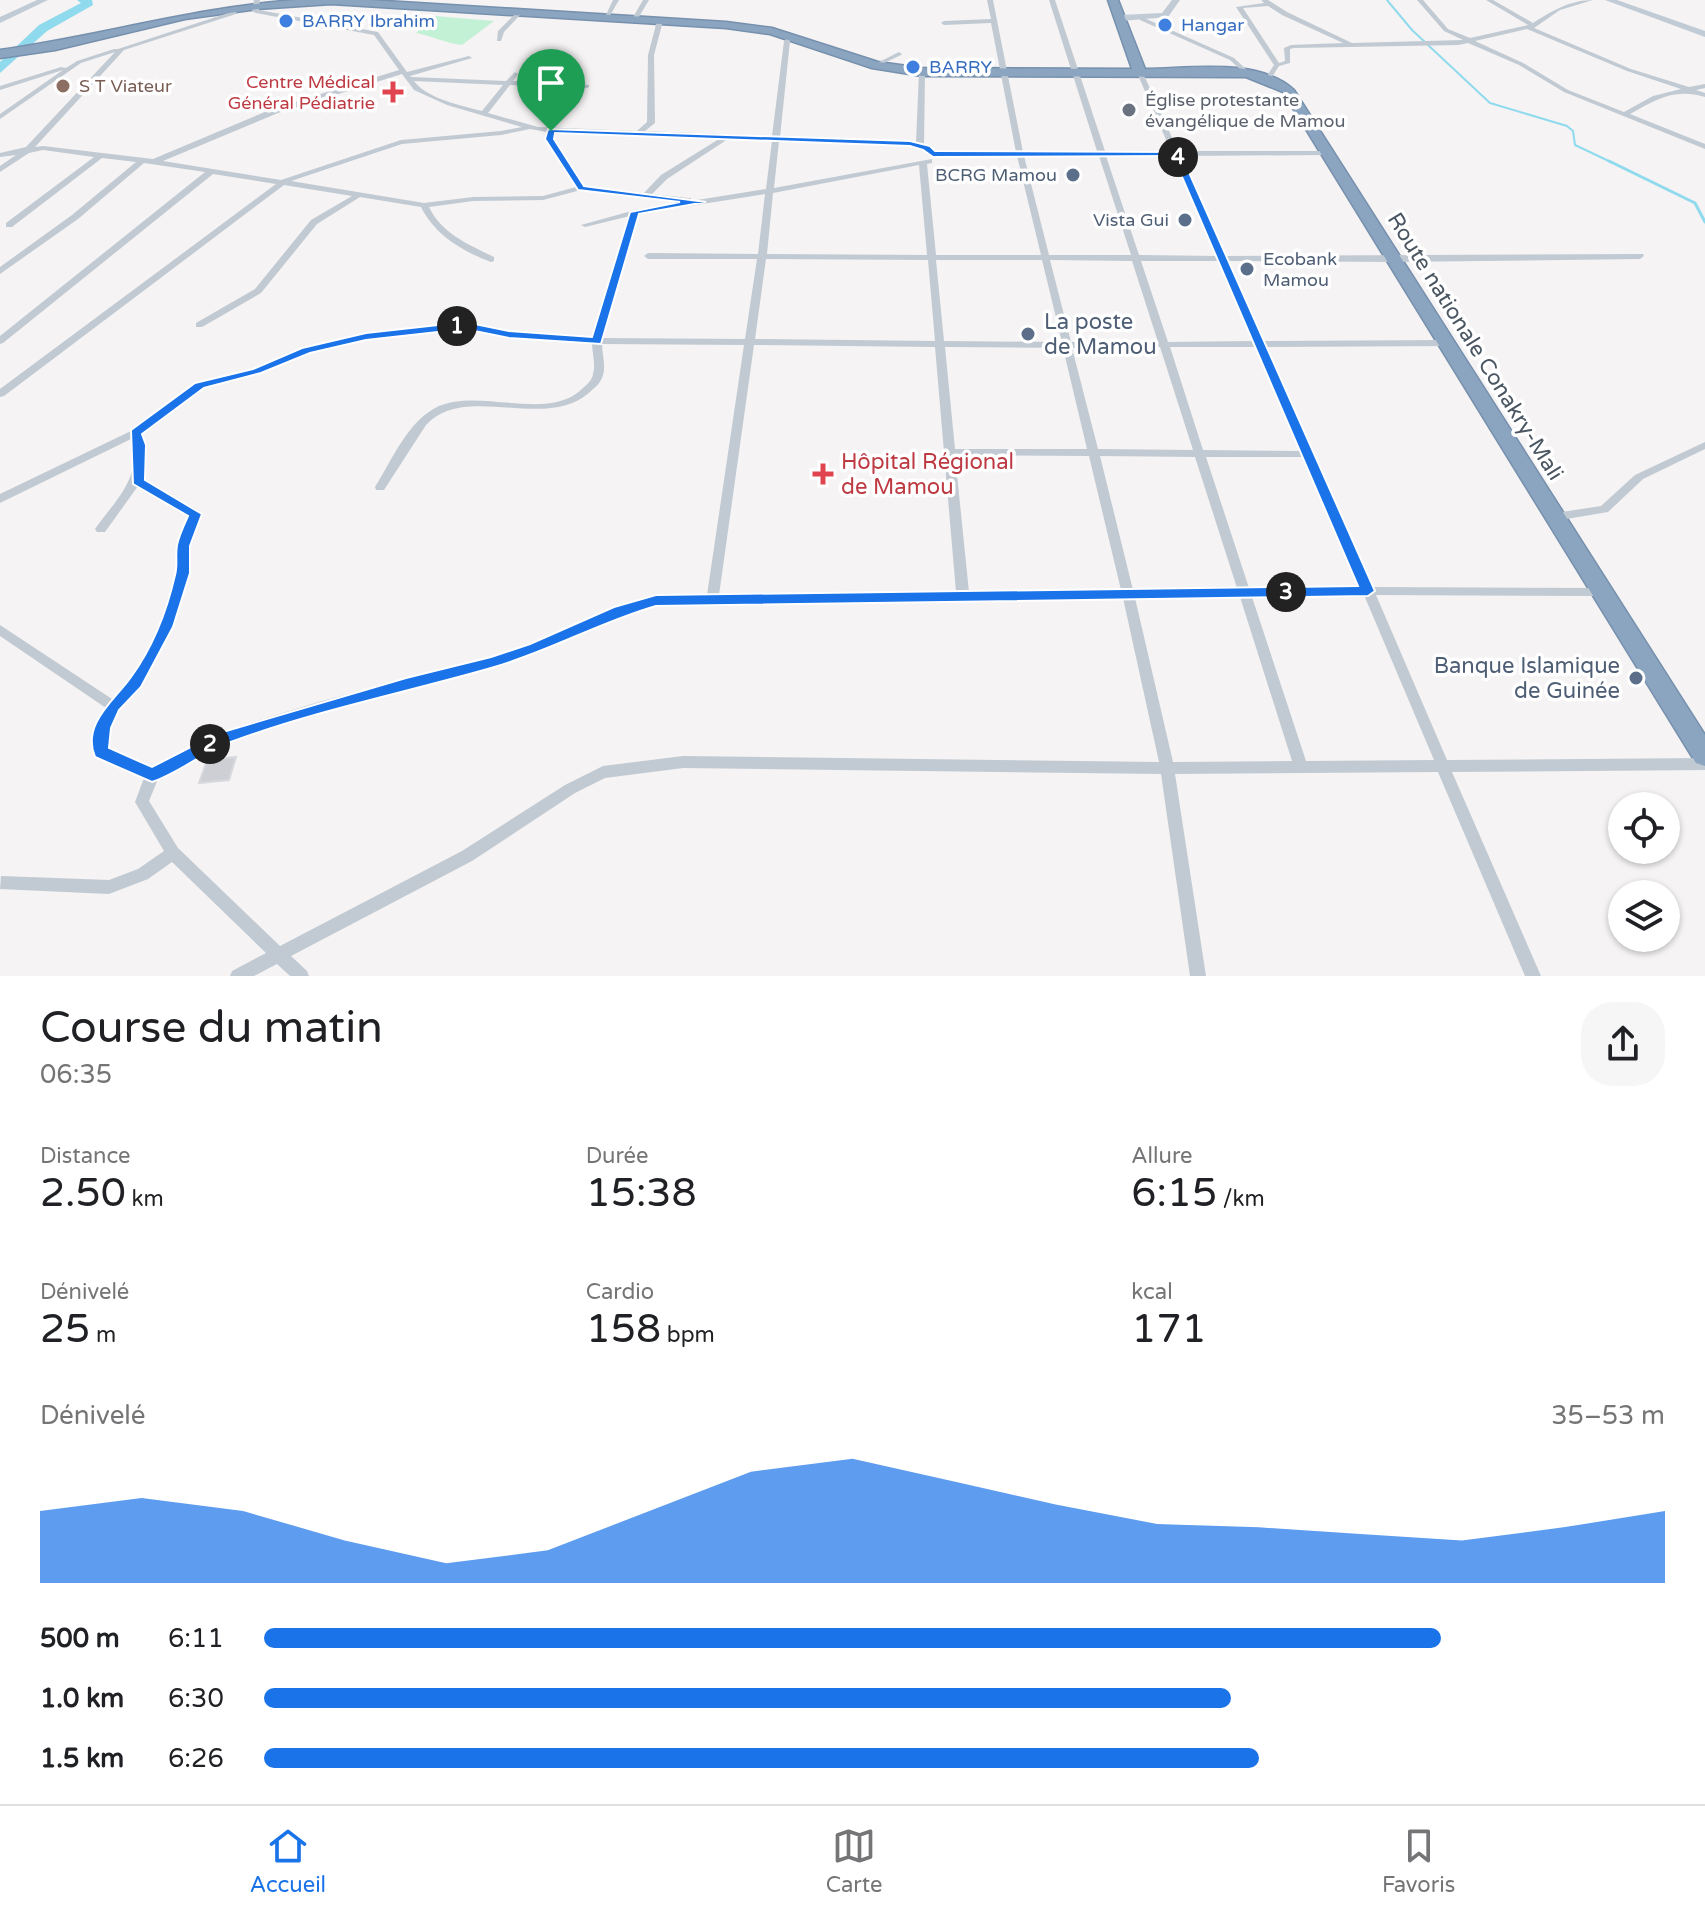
<!DOCTYPE html>
<html lang="fr">
<head>
<meta charset="utf-8">
<style>
  :root { --surface:#fff; --page:#f6f6f6; --text:#202124; --muted:#757577; --line:#e0e0e0; --accent:#1a73e8 }
  body { margin:0; font-family:"Varela Round",sans-serif; background:var(--page); color:var(--text); height:100vh; display:flex; flex-direction:column; font-size:30px; white-space:nowrap }
  * { box-sizing:border-box; margin:0 }
  p { font-size:26px; color:var(--muted) }
  .icon { flex:none; width:44px; height:44px; fill:none; stroke:currentColor; stroke-width:2; stroke-linecap:round; stroke-linejoin:round }
  .map { position:relative; height:976px; overflow:hidden }
  .drawer { display:flex; flex-direction:column; background:var(--surface); flex:1 }
  .drawer>* { flex:none }
  .buttons { position:absolute; left:1608px; top:792px; display:grid; gap:16px }
  .buttons a { display:grid; place-items:center; width:72px; height:72px; border-radius:50%; background:var(--surface); box-shadow:0 2px 6px #0004; font-size:40px }
  .pin { position:absolute; display:grid; place-items:center; width:68px; height:68px; color:#fff; margin:-82px -34px; border-radius:50% 50% 50% 0; rotate:-45deg; box-shadow:0 0 8px #0007 }
  .pin .icon { rotate:45deg }
  .km { position:absolute; width:40px; height:40px; margin:-20px; border-radius:50%; background:#222; color:#fff; font-size:22px; line-height:40px; text-align:center }
  .round { display:grid; place-items:center; flex:none; width:84px; height:84px; border-radius:32px; background:var(--page) }
  .headline { display:flex; align-items:center; justify-content:space-between; height:136px; padding:0 40px }
  h1 { font-size:44px; font-weight:600; line-height:60px }
  .stats { display:grid; grid-template-columns:repeat(3,1fr); gap:12px; height:136px; padding:8px 40px }
  .stats div { display:grid; align-content:center }
  .stats b { font-size:40px; font-weight:600 }
  .stats small { font-size:22px; font-weight:400 }
  .stats p { font-size:22px }
  .chart { height:224px; padding:16px 40px }
  .chart p { display:flex; justify-content:space-between }
  .chart svg { width:100%; height:144px; margin-top:8px; fill:var(--accent); opacity:.7 }
  ul { padding:0 40px; list-style:none; font-size:26px }
  li { display:grid; grid-template-columns:128px 96px 1fr; align-items:center; height:60px }
  li i { height:20px; border-radius:10px; background:var(--accent) }
  .tab-bar { display:flex; justify-content:space-around; align-items:center; height:112px; border-top:2px solid var(--line); background:var(--surface); font-size:22px; color:var(--muted) }
  .tab-bar a { display:grid; justify-items:center; gap:4px }
  .tab-bar .current { color:var(--accent) }
  .map>svg:first-child { display:block }
  .green { fill:#c3f1d5 }
  .lines { fill:none; stroke-linecap:round; stroke-linejoin:round }
  .stream-far1 { stroke:#90daee; stroke-width:2 }
  .stream { stroke:#90daee; stroke-width:3 }
  .river { fill:#90daee; fill-rule:evenodd }
  .building { fill:#cdcfd5; stroke:#d7d9de; stroke-width:2 }
  .highway-casing { stroke:#7690ad; stroke-width:3 }
  .street { fill:#c1cad2; fill-rule:evenodd }
  .secondary { fill:#c1cbd6; fill-rule:evenodd }
  .highway { fill:#8ba5c1; fill-rule:evenodd }
  .route { fill:#1a73e8; stroke:#fff; stroke-width:2; fill-rule:evenodd }
  .shop-dot { fill:#3f7fe0; stroke:#fff; stroke-width:3 }
  .education-dot { fill:#8d6e63; stroke:#fff; stroke-width:3 }
  .health-dot { fill:#e0444e; stroke:#fff; stroke-width:3 }
  .worship-dot { fill:#6b7280; stroke:#fff; stroke-width:3 }
  .service-dot { fill:#5c6f8a; stroke:#fff; stroke-width:3 }
  .labels { text-anchor:middle; stroke-width:7; stroke-linejoin:round; paint-order:stroke }
  .far-shop-label { font-size:18px; fill:#366cbe; stroke:#fff; text-anchor:start }
  .far-health-label { font-size:18px; fill:#be3a42; stroke:#fff; text-anchor:end }
  .far-education-label { font-size:18px; fill:#785e54; stroke:#fff; text-anchor:start }
  .far-worship-label { font-size:18px; fill:#5b616d; stroke:#fff; text-anchor:start }
  .far-service-label { font-size:18px; fill:#4e5e75; stroke:#fff; text-anchor:end }
  .service-label { font-size:22px; fill:#4e5e75; stroke:#fff; text-anchor:start }
  .street-label { font-size:22px; fill:#4a5661; stroke:#fff }
  .health-label { font-size:22px; fill:#be3a42; stroke:#fff; text-anchor:start }
</style>
</head>
<body>
<div class="map">
<svg width="1705" height="976" viewBox="0 0 1705 976">
  <rect width="100%" height="100%" fill="#f5f3f3"/>
  <path class="green" d="M435,16L494,21L462,45C445,43 432,36 416,33Z"/>
  <g class="lines">
    <path class="stream-far1" d="M1387,0L1412,30L1490,103L1567,126L1573,131L1575,145L1613,163"/>
    <path class="stream" d="M1609,161L1695,203L1705,222"/>
    <path class="river" d="M77,0H92L93,5L47,31L0,73V62L39,25L81,3Z"/>
  </g>
  <path class="building" d="M236,757L229,780L199,783L207,760Z"/>
  <g class="lines">
    <defs>
      <path id="highway" d="M297,0H368L726,22L772,28L878,62L922,68L1132,69L1108,0H1118L1145,69C1190,69 1258,57 1294,90L1705,735V766L1696,763L1283,92L1246,77L922,76L872,68L770,34L726,28L331,4L257,9L185,19L55,50L0,58V50C100,36 196,7 297,0Z"/>
    </defs>
    <use href="#highway" class="highway-casing"/>
    <g class="street">
      <path d="M254,0H260L259,10L378,32L407,72L469,56L472,58L410,76L411,77L506,81L515,72L518,74L513,81L589,85V87L587,88L510,85L488,113L538,127L637,131L647,122L648,55L657,21L660,19L663,21L654,55L655,123L645,131L772,136L784,41L790,35L793,37L790,41L780,137L916,143L919,72L922,70L925,72L924,145L929,146L935,152H1016L991,23L944,25L941,23L944,21L991,19L987,0H993L1023,152L1097,151L1049,0H1055L1105,151H1171L1137,73L1140,71L1143,73L1178,151H1327L1331,153L1327,155L1180,156L1225,256L1643,254L1644,256L1640,259L1394,262L1228,261L1264,341L1446,340L1451,343L1446,346L1266,347L1372,587L1602,588L1606,589L1608,592L1606,595L1602,596L1376,595L1447,760L1705,758V770L1452,772L1541,976H1525L1438,772L1175,774L1206,976H1190L1161,774L683,768L605,778L575,793L472,861L291,956L307,971L309,976H290L277,964L254,976H230L232,971L266,953L172,862L148,879L109,894L0,889L1,876L109,880L138,869L164,851L135,802L144,778L96,756C89,737 98,725 106,708L0,636V625L112,699L131,679L160,627L177,573V546L189,515L138,486L105,532H97L95,529C116,499 142,479 131,439L0,503V494L131,431L195,384L254,369L303,348L366,333L465,323L509,331L593,338L630,216L585,227L581,225L635,210L684,202L581,190L543,200L473,201L429,207C442,234 468,244 494,257V261L491,262C462,251 435,235 421,207L360,197L317,224L261,293L202,327H196V323L255,289L311,220L352,196L284,185L4,396L0,397V389L276,184L213,174L3,343L0,344V336L205,172L144,163L78,219L0,274V267L72,215L136,162L102,158L12,227H6V223L94,157L43,150L29,153L0,172V166L16,155L0,157V153L26,147L115,52L81,63L0,119V114L63,70L0,90V86L61,67L66,68L77,61L114,49H118L231,12L234,7H238L236,14L124,50L35,147L43,146L153,159L272,109L399,70L374,35L256,13L252,11ZM402,74L414,90L447,105L522,127L501,131L401,140L281,180L163,161L278,113ZM414,81L503,85L482,111C462,106 426,98 414,81ZM530,129L547,132L546,139L576,187L543,196L473,197L424,203L291,181L402,144L501,135ZM555,132L632,135L636,137L640,135L719,139L661,175L644,193L584,186L554,139ZM728,139L772,141L766,189L691,201V198H688L652,194L667,179ZM779,141L910,146L923,150L933,156H1017L1041,255H936L927,164L932,163V159L774,188ZM1024,156H1099L1131,255H1049ZM1106,156H1173L1217,256L1139,255ZM919,165L927,255L767,254L773,193ZM765,194L758,254L648,253L644,256L648,259H757L745,339L602,338L639,214ZM766,259L928,260L935,341L755,339ZM936,260H1042L1062,342L944,341ZM1050,260L1132,261L1158,342H1071ZM1141,261H1219L1254,341L1168,342ZM465,329L509,337L592,343C592,353 596,364 593,374C592,381 587,384 582,389C548,422 480,388 439,406C408,420 392,460 375,487L376,490H384L426,425C466,381 547,434 592,390C597,386 601,382 603,375C606,365 602,354 602,344L744,345L707,595L652,597L610,611L508,652L322,701L250,723L208,738L151,768L107,749L106,742L118,709L141,687L172,627L189,573V546L201,514L199,511L141,478C147,463 145,449 140,434L203,388L260,373L309,352L366,339ZM754,345L935,347L956,592L719,595ZM945,347L1063,348L1087,449H955ZM1160,347L1193,450L1098,449L1072,348ZM1170,347H1257L1302,451L1203,450ZM955,455L1089,456L1121,590L969,592ZM1100,456L1195,457L1237,588L1133,590ZM1206,457H1305L1360,587L1249,588ZM1364,595L1434,760L1306,761L1252,597ZM1240,597L1292,761L1173,762L1135,598ZM1123,598L1159,762L683,756L603,766L565,785L462,851L280,946L178,848L149,801L158,779L218,746L258,731L322,712L457,676L517,659L619,617L656,604Z"/>
      <path d="M613,0H619L608,19H604Z"/>
      <path d="M643,0H649L637,20H633L632,19Z"/>
      <path d="M1261,0H1268L1287,12L1352,43L1463,40L1444,31L1417,0H1423L1448,29L1470,38L1528,25L1486,0H1493L1533,23C1552,11 1570,0 1593,0L1560,10L1534,28L1631,69L1689,87L1705,84V88L1696,90L1705,93V97C1674,88 1657,99 1630,114L1705,144V149L1564,92L1519,65L1468,43L1458,45L1294,48L1290,49V63L1279,66L1270,80H1266L1265,79L1274,65L1236,7L1264,3ZM1268,6L1282,15L1343,43L1291,45L1284,48L1285,61L1279,63L1243,8ZM1527,29L1627,71L1681,89L1653,96L1624,112L1568,90L1523,63L1475,41Z"/>
      <path d="M517,12L522,13L504,32L501,41H497L498,31Z"/>
      <path d="M1140,18H1144L1234,58L1250,73L1245,74L1230,60L1140,20Z"/>
      <path d="M899,52L902,54L901,55L878,66L873,65Z"/>
      <path d="M1705,442V449L1643,479L1608,512L1555,521L1549,517L1555,513L1601,506L1635,475Z"/>
    </g>
    <g class="secondary">
      <path d="M37,0H48L0,23V17Z"/>
      <path d="M1172,0H1180L1168,17L1121,21L1117,18L1121,15L1162,13Z"/>
      <path d="M1605,0H1617L1705,31V37Z"/>
    </g>
    <use href="#highway" class="highway"/>
  </g>
  <path class="route" d="M548,129L910,141L930,146L935,151L1180,152L1375,591L1368,596L656,606C600,622 548,652 491,668C404,693 313,711 228,743C202,753 179,773 152,782L95,757C81,724 115,700 131,677C152,648 167,610 175,575C178,565 175,555 177,545C179,535 184,525 188,516L133,484L131,430L195,383L253,369L302,348L366,333L465,322L509,331L592,337L630,212L680,202L578,190L545,139ZM555,133L910,146L923,150L933,157L1173,156L1358,586L656,595L614,607L530,644L491,657L406,678L216,734L152,767L109,748L111,728L119,710L141,687L173,627L190,573V546L202,514L145,480L146,445L142,434L204,388L261,373L310,353L366,340L465,329L509,338L601,344L639,214L706,202L584,186L554,139Z"/>
  <g class="shop-dot">
    <circle cx="286" cy="21" r="8"/>
    <circle cx="1165" cy="25" r="8"/>
    <circle cx="913" cy="67" r="8"/>
  </g>
  <circle class="education-dot" cx="63" cy="86" r="8"/>
  <g class="health-dot">
    <path d="M389 80h8v8h8v8h-8v8h-8v-8h-8v-8h8z"/>
    <path d="M819 462h8v8h8v8h-8v8h-8v-8h-8v-8h8z"/>
  </g>
  <circle class="worship-dot" cx="1129" cy="110" r="8"/>
  <g class="service-dot">
    <circle cx="1073" cy="175" r="8"/>
    <circle cx="1185" cy="220" r="8"/>
    <circle cx="1247" cy="269" r="8"/>
    <circle cx="1028" cy="334" r="8"/>
    <circle cx="1636" cy="678" r="8"/>
  </g>
  <g class="labels">
    <g class="far-shop-label">
      <text x="302" y="27">BARRY Ibrahim</text>
      <text x="1181" y="31">Hangar</text>
      <text x="929" y="73">BARRY</text>
    </g>
    <g class="far-health-label">
      <text x="375" y="88">Centre Médical<tspan x="375" dy="21">Général Pédiatrie</tspan></text>
    </g>
    <g class="far-education-label">
      <text x="79" y="92">S T Viateur</text>
    </g>
    <g class="far-worship-label">
      <text x="1145" y="106">Église protestante<tspan x="1145" dy="21">évangélique de Mamou</tspan></text>
    </g>
    <g class="far-service-label">
      <text x="1057" y="181">BCRG Mamou</text>
      <text x="1169" y="226">Vista Gui</text>
      <text x="1263" y="265" text-anchor="start">Ecobank<tspan x="1263" dy="21">Mamou</tspan></text>
    </g>
    <g class="service-label">
      <text x="1044" y="329">La poste<tspan x="1044" dy="25">de Mamou</tspan></text>
      <text x="1620" y="673" text-anchor="end">Banque Islamique<tspan x="1620" dy="25">de Guinée</tspan></text>
    </g>
    <g class="street-label">
      <text transform="translate(1476 346) rotate(58)" y="8">Route nationale Conakry-Mali</text>
    </g>
    <g class="health-label">
      <text x="841" y="469">Hôpital Régional<tspan x="841" dy="25">de Mamou</tspan></text>
    </g>
  </g>
</svg>
<div class="buttons">
<a><svg class="icon" aria-label="locate" viewBox="0 0 24 24"><circle cx="12" cy="12" r="6"/><path d="M12 2v4M12 18v4M2 12h4M18 12h4"/></svg></a>
<a><svg class="icon" aria-label="layers" viewBox="0 0 24 24"><path d="M12 4l9 5-9 5-9-5zM3 14l9 5 9-5"/></svg></a>
</div>
<div class="pin" style="left:551px;top:131px;background:#1e9e55"><svg class="icon" aria-label="arrive" viewBox="0 0 24 24"><path d="M6 21V4h12l-3 4 3 4H6"/></svg></div>
<b class="km" style="left:457px;top:326px">1</b>
<b class="km" style="left:210px;top:744px">2</b>
<b class="km" style="left:1286px;top:592px">3</b>
<b class="km" style="left:1178px;top:157px">4</b>
</div>
<section class="drawer">
<div class="headline"><div><h1>Course du matin</h1><p>06:35</p></div><a class="round"><svg class="icon" aria-label="share" viewBox="0 0 24 24"><path d="M12 15V3M7 8l5-5 5 5M5 13v7h14v-7"/></svg></a></div>
<div class="stats">
<div><p>Distance</p><b>2.50<small> km</small></b></div>
<div><p>Durée</p><b>15:38</b></div>
<div><p>Allure</p><b>6:15<small> /km</small></b></div>
</div>
<div class="stats">
<div><p>Dénivelé</p><b>25<small> m</small></b></div>
<div><p>Cardio</p><b>158<small> bpm</small></b></div>
<div><p>kcal</p><b>171</b></div>
</div>
<div class="chart"><p><span>Dénivelé</span>35–53 m</p>
<svg viewBox="0 0 160 44" preserveAspectRatio="none"><path d="M0 44V22L10 18L20 22L30 31L40 38L50 34L60 22L70 10L80 6L90 13L100 20L110 26L120 27L130 29L140 31L150 27L160 22V44z"/></svg>
</div>
<ul>
<li><b>500 m</b>6:11<i style="width:84%"></i></li>
<li><b>1.0 km</b>6:30<i style="width:69%"></i></li>
<li><b>1.5 km</b>6:26<i style="width:71%"></i></li>
</ul>
</section>
<nav class="tab-bar">
<a class="current"><svg class="icon" aria-label="home" viewBox="0 0 24 24"><path d="M3 11l9-7 9 7M6 9v11h12V9"/></svg>Accueil</a>
<a><svg class="icon" aria-label="map" viewBox="0 0 24 24"><path d="M3 6l6-2 6 2 6-2v14l-6 2-6-2-6 2zM9 4v14M15 6v14"/></svg>Carte</a>
<a><svg class="icon" aria-label="saved" viewBox="0 0 24 24"><path d="M7 4h10v16l-5-4-5 4z"/></svg>Favoris</a>
</nav>
</body>
</html>
